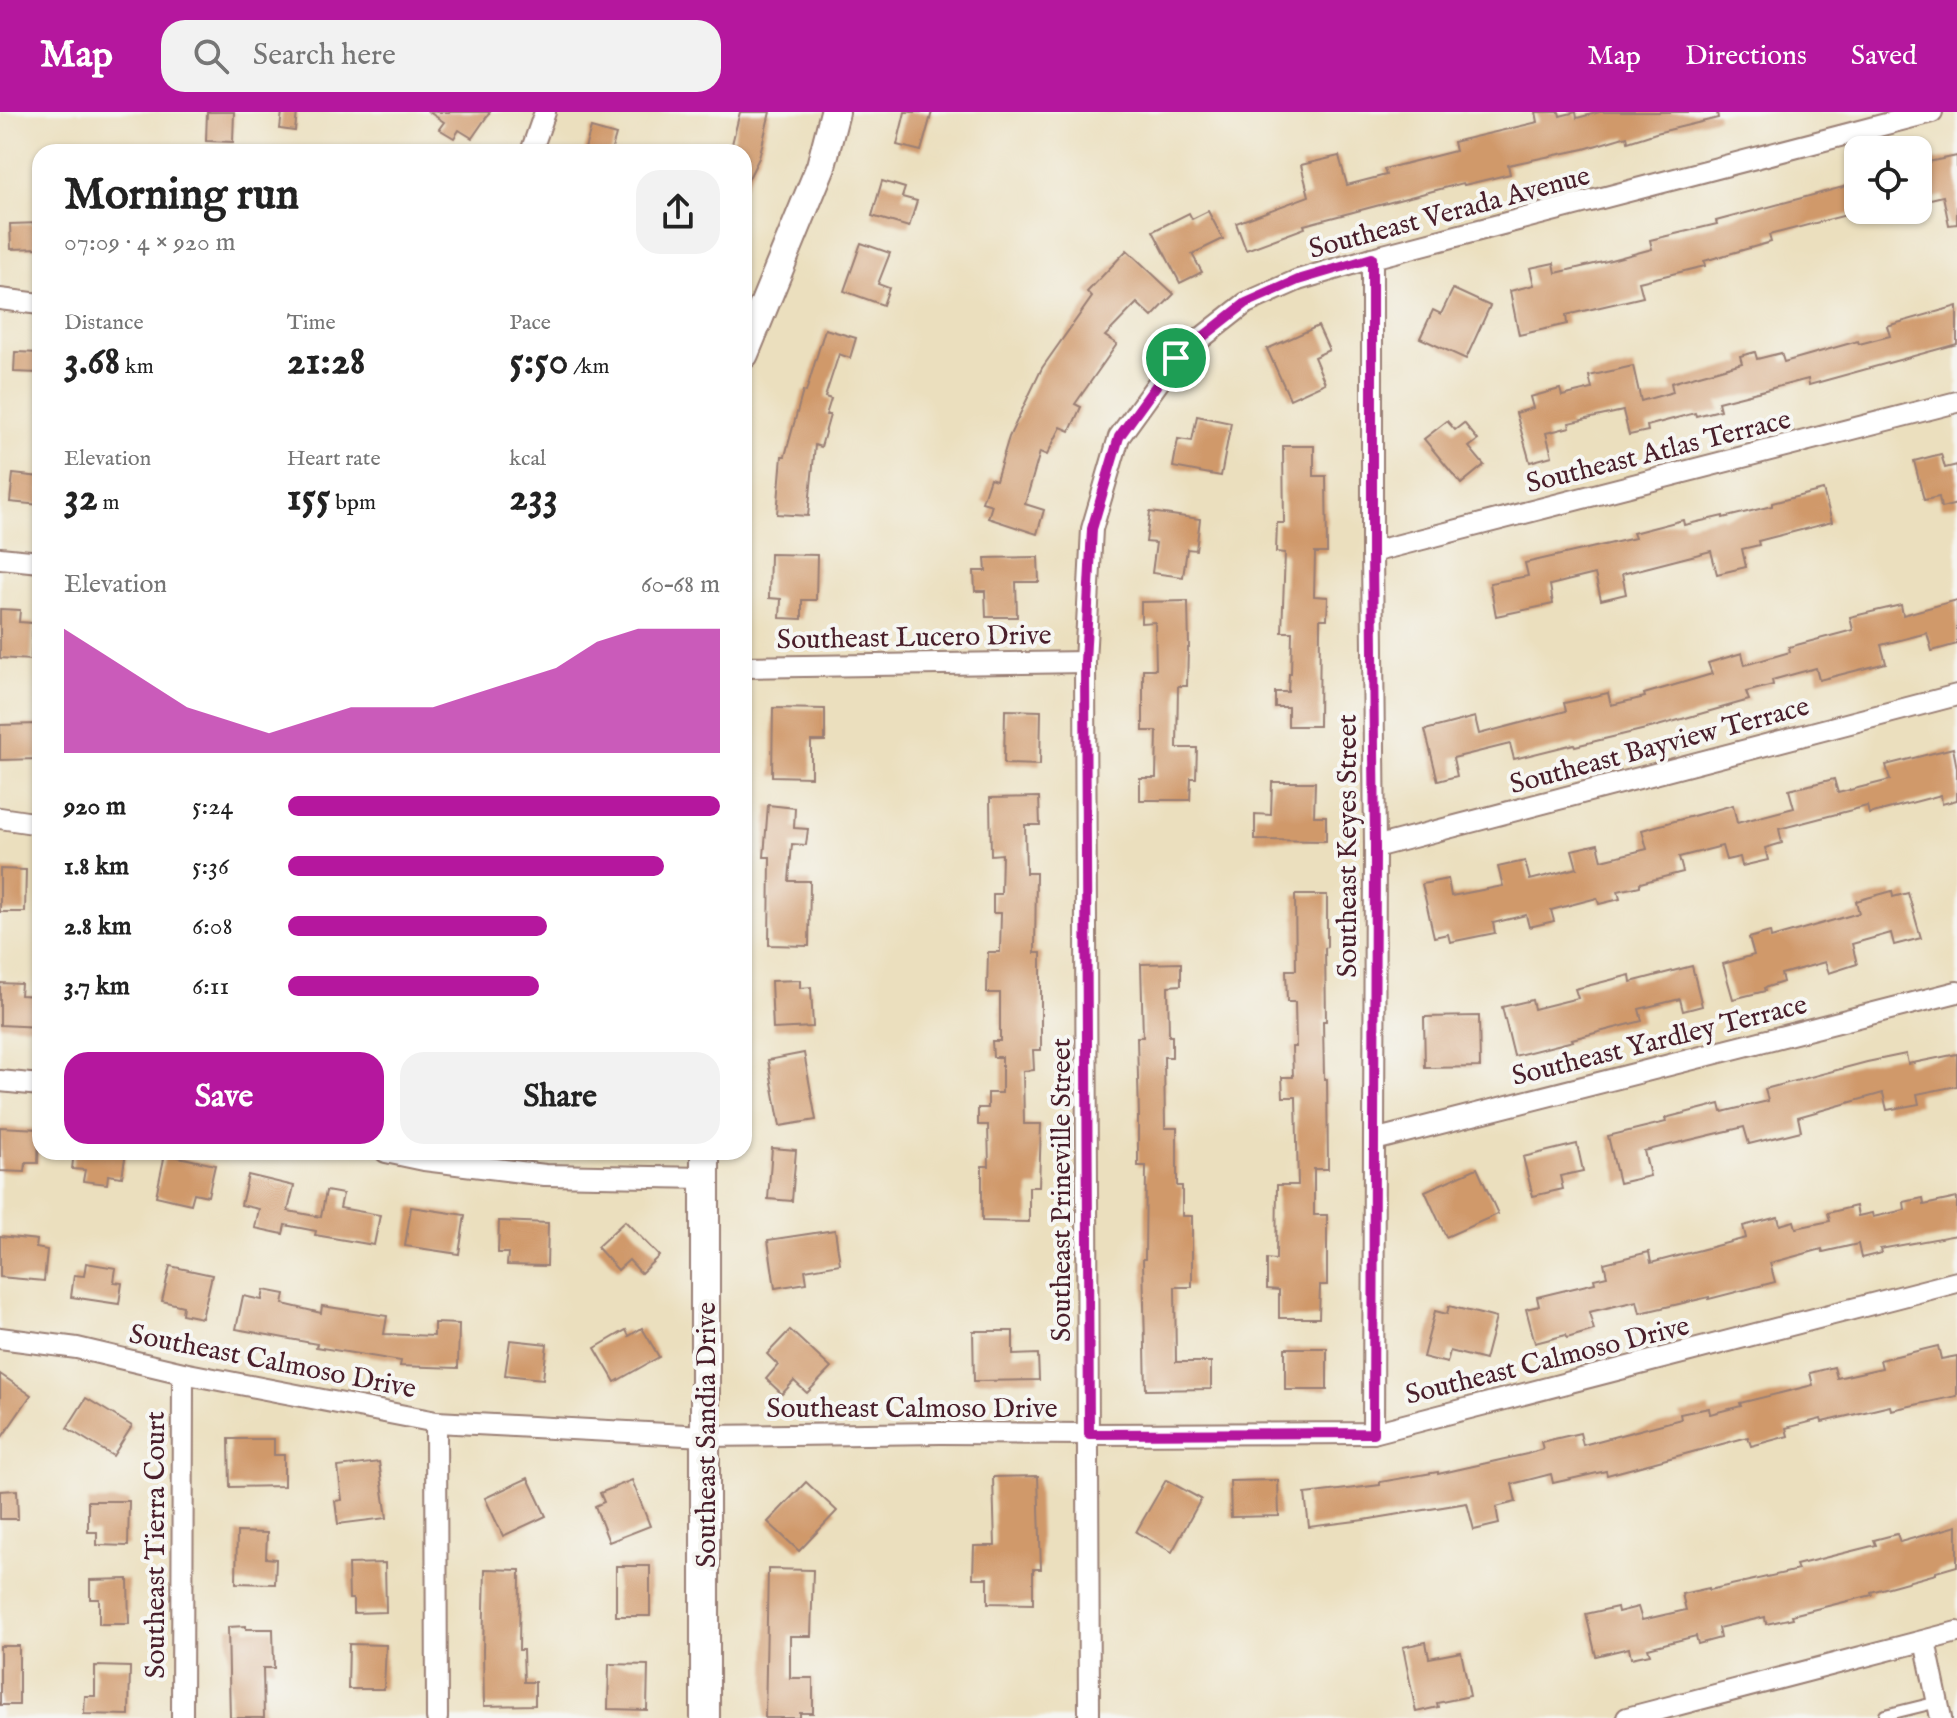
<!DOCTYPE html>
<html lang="en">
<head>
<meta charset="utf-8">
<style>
  :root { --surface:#fff; --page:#f2f2f2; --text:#222; --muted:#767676; --accent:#b5179e }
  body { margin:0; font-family:"IM FELL English",serif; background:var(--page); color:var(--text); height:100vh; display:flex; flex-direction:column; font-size:30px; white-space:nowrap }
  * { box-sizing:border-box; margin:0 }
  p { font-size:26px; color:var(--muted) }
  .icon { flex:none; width:44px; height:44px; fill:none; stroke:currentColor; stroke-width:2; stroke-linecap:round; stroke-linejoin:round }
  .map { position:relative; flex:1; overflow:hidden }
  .side { position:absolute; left:32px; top:32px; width:720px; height:1016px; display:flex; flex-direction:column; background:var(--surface); border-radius:24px; box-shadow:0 2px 6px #0004 }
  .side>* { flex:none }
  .fabs { position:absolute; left:1844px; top:24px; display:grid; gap:16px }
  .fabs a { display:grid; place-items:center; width:88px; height:88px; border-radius:16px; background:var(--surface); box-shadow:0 2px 6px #0004; font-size:40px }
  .pin { position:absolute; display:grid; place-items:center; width:68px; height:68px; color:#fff; margin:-34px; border:4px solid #fff; border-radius:50%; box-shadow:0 2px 8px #0007 }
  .round { display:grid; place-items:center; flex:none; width:84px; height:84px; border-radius:24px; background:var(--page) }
  .summary { display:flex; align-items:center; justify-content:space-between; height:136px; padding:0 32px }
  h1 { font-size:44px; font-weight:700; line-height:60px }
  .metrics { display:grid; grid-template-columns:repeat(3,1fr); gap:12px; height:136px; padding:8px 32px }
  .metrics div { display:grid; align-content:center }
  .metrics b { font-size:40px; font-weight:700 }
  .metrics small { font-size:22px; font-weight:400 }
  .metrics p { font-size:22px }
  .chart { height:224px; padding:16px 32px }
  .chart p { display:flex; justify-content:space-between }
  .chart svg { width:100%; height:144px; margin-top:8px; fill:var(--accent); opacity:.7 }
  .cta { display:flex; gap:16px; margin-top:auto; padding:16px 32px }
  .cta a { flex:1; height:92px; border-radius:24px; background:var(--accent); color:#fff; font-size:32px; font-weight:700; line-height:92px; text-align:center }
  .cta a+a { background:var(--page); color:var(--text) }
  ul { padding:0 32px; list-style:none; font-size:26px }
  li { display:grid; grid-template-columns:128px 96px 1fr; align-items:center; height:60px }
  li i { height:20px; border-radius:10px; background:var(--accent) }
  header { display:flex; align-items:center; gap:48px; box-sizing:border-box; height:112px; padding:0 40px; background:var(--accent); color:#fff }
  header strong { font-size:38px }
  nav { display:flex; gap:44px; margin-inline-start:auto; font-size:28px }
  .search { width:560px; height:72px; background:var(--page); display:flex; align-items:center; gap:20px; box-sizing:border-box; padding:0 28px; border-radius:24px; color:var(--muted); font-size:30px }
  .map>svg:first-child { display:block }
  .building { fill:#d0996a }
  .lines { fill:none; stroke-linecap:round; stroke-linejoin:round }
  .lane-casing { stroke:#9a7f74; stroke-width:14 }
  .street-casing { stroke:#9a7f74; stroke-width:24 }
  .secondary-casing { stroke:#9a7f74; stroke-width:32 }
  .lane { stroke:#fff; stroke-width:10 }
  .street { stroke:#fff; stroke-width:20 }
  .secondary { stroke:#fff; stroke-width:28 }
  .route-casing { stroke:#fff; stroke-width:16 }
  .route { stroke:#b5179e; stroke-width:10 }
  .labels { text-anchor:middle; stroke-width:8; stroke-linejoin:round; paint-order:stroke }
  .street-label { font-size:28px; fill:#4a1f2b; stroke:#f6f6f2 }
</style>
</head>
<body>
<header>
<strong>Map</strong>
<div class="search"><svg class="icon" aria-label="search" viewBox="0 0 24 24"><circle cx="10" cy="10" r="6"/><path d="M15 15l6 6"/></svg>Search here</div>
<nav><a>Map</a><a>Directions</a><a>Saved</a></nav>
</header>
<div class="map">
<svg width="1957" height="1606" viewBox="0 0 1957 1606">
  <rect width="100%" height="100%" fill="#f6f6f2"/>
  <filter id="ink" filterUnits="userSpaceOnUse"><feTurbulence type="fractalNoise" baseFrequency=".0125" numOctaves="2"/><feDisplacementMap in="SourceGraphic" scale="16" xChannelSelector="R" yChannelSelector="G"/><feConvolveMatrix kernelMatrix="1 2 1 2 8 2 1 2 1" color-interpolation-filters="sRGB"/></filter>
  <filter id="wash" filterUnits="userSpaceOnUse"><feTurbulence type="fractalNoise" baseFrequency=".006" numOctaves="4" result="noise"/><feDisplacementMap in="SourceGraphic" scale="32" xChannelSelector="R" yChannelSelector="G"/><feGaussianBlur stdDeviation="1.8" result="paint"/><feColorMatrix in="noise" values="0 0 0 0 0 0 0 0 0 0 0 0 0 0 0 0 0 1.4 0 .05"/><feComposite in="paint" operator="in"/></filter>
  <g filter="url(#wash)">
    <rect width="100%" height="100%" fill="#ebdfbe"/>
    <g id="blocks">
      <g class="building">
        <path d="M207,0H234L233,30L206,29Z"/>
        <path d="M282,0H297L295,19L280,17Z"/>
        <path d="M429,0H490L472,26L459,18L454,26L439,17L444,10Z"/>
        <path d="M740,0H770L759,46L744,76V40H730Z"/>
        <path d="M905,0H932L921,39L897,33Z"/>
        <path d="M1536,0H1559L1560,4L1576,0L1577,6L1600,0H1717L1718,6L1656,21L1628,30L1627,24L1584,37L1508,53L1510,62L1464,73L1463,71L1304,113L1305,116L1246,138L1236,111L1309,84L1301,53L1339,44L1347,73L1386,63L1384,57L1455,39L1453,30L1538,10Z"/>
        <path d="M591,16L616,23L611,40H584Z"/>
        <path d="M1957,44V112L1949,113L1943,84L1918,90V52Z"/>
        <path d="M882,69L905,76L902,85L917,89L909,115L872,104Z"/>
        <path d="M1858,71V100L1769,123L1771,130L1704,149L1705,154L1639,170L1643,185L1566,203L1567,212L1519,223L1510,179L1534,173L1530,156L1554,151L1556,161L1607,149L1652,137L1650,128L1717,112L1716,109Z"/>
        <path d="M1208,99L1223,127L1192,142L1202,160L1180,171L1153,119L1189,101L1192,107Z"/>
        <path d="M40,111V136L11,137L10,112Z"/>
        <path d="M861,131L890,141L878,172L889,176L883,193L844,179Z"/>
        <path d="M1127,138L1174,182L1152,205L1137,191L1105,224L1117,232L1075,292L1081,295L1070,319L1061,315L1047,343L1040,340L1025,392L1044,398L1037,422L988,406L992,393L982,390L990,366L996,368L1009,325L1042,256L1092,185L1087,180Z"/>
        <path d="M1453,177L1490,194L1466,247L1420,226L1433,198L1441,202Z"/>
        <path d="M1957,194V232L1809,273L1808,267L1718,290L1720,298L1696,304L1695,301L1647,314L1648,319L1629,323L1623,299L1569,311L1570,315L1546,321L1552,344L1530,350L1516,301L1533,296L1530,285L1560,277L1562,284L1592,277L1589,264L1633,254L1641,289L1673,280L1671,271L1742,251L1740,244L1755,240L1757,247L1781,241L1784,250L1858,229L1859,232L1890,224L1887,214Z"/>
        <path d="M1318,214L1329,238L1314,245L1325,271L1290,287L1267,237Z"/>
        <path d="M825,217L856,226L850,246L839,242L825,285L831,287L826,303H830L821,335L815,333L808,404L777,402L782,344H785L803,279L806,280Z"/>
        <path d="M15,240L40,241V261L14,260Z"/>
        <path d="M1197,304L1231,311L1221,364L1173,355L1178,327L1192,329Z"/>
        <path d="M1447,309L1455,318L1464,311L1478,328L1469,335L1484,353L1461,372L1424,327Z"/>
        <path d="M1283,334H1314V364H1326L1327,441H1315L1314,484L1328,485L1327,507H1320L1319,614H1288V595H1275V580H1288L1289,562H1291L1292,520H1282L1285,441L1276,440L1277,411H1284Z"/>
        <path d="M1941,342L1945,356L1957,353V392L1941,396L1939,385L1924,388L1914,349Z"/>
        <path d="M13,362L40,365V393L10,390Z"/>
        <path d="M1823,378L1832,410L1758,429L1759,433L1742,437L1746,455L1717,462L1711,439L1622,462L1626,482L1601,488L1595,462L1550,473L1553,492L1496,504L1490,471L1528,464L1525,451L1635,426L1633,421L1683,408L1684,413L1723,404V406L1772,394V391Z"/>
        <path d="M1150,400L1200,407L1196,438L1187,437L1183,465L1152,461L1156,431L1146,430Z"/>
        <path d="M770,442L817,443L816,488H802V507L780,506L781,487L769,486Z"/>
        <path d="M1038,445L1039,470H1016L1017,505H986L985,479H975L974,459H986L985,446Z"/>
        <path d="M1957,488V532L1932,539L1927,521L1881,533L1886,551L1819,568L1816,556L1772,568L1773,573L1746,580L1749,588L1654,615L1575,634L1574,632L1514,647L1510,632L1453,646L1457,664L1438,669L1425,618L1475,605L1479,622L1566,599L1564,591L1608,581L1611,593L1645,585L1644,582L1712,562L1708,551L1742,541L1745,553L1790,540L1789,535L1853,518L1850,505L1901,493L1903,503Z"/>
        <path d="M1188,489L1189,536H1188L1187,574H1178L1177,636H1197L1196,666H1191L1190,688H1140V666H1156L1157,619H1143V557H1156L1155,510L1141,511V490Z"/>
        <path d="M0,497L20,498L19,510L33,511L31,548L0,546Z"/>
        <path d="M773,596L825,597V629H811V665L772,664Z"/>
        <path d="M1005,598L1041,599L1040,653L1004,652Z"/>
        <path d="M39,612V647L0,648V613Z"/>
        <path d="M1953,636L1957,656V688L1942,692L1941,683L1869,702L1867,694L1779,717L1782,731L1765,736L1768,748L1742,754L1740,745L1726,748L1722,734L1679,745L1683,760L1640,771V774L1618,779L1620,787L1599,792L1597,786L1551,798L1554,809L1529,815L1526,803L1493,811L1495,821L1450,830L1448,822L1434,825L1422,772L1448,767L1451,784L1503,774L1498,755L1525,749L1530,768L1577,756L1572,738L1598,732L1602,748L1647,737L1642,718L1733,693L1737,711L1794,696L1789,678L1834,667L1838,681L1890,668L1886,653Z"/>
        <path d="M1272,670H1315L1314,704H1326V729L1255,728V702L1271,703Z"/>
        <path d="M1039,685L1040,713H1025L1026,761H1036L1035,841H1041V938H1033L1034,958L1023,959L1024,1012H1041L1039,1075H1029V1110L982,1109V1054H989L988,1013H978V996H988V981H1002V945H993L992,929H1000V881H987L988,840H1000L1001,801H993V782H1001L1002,742L991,743L990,686Z"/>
        <path d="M768,693L795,696L794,716L808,717L806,733L792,732L789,769H810L809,834L769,833L770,745H764Z"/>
        <path d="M0,757L26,758L25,800H0Z"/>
        <path d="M1892,779L1893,785L1908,781L1921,826L1894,833L1891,821L1852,832L1857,852L1829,861L1825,850L1781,862L1783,870L1764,876L1765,879L1733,887L1723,852L1754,843L1749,826L1770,820L1771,826L1859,801L1856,789Z"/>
        <path d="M1295,783H1327V835L1325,836L1326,909H1323L1324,967H1327L1328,1057H1314V1103H1327V1173H1320L1319,1206H1279V1178L1267,1177V1147L1276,1148L1277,1073H1298L1296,985H1283L1282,965H1293L1292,935H1296L1295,890H1287L1286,858H1296Z"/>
        <path d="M1181,851V873L1168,874L1169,924H1172V945H1164L1165,1016H1177V1074H1182V1104H1192V1175H1175L1176,1250H1211V1277L1146,1278L1143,1147H1145L1146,1054H1138V1005H1139L1137,925H1143L1141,852Z"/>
        <path d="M1692,854L1702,894L1683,899L1680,887L1639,897L1642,909L1572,927L1573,929L1514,944L1502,895L1532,888L1534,897L1578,886L1575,877L1630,863L1631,870Z"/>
        <path d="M800,868V876L811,875L813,915L773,917L771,869Z"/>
        <path d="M0,871L21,872L20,883L40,884V915L0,913Z"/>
        <path d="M1479,904L1480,955L1425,956L1424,905Z"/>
        <path d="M804,941L816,1008L780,1014L768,948Z"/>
        <path d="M1906,942L1908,952L1957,942V974L1917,982L1919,992L1887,998L1883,981L1798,1005L1801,1019L1749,1032L1744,1015L1644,1039L1650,1064L1619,1071L1608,1024L1666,1010L1665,1006L1720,992L1722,1000L1768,989L1765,977L1867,950Z"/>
        <path d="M0,1015L39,1017L38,1051H26L25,1060L0,1059Z"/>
        <path d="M1577,1032L1583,1059L1560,1064L1563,1077L1533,1084L1523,1045Z"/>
        <path d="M772,1036L796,1038L792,1089L768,1087Z"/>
        <path d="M74,1040H126L122,1065L108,1063L107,1072L83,1069L85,1058L72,1057Z"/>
        <path d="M165,1042L215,1053L208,1084L194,1081L191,1092L156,1084Z"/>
        <path d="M1477,1056L1498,1102L1446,1125L1425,1079Z"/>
        <path d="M248,1063L294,1074L288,1099L321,1105L326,1079L343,1082L340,1096L380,1103L374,1133L315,1123L316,1119L285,1113L283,1122L255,1116L259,1097L241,1093Z"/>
        <path d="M1923,1086L1924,1093L1957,1086V1123L1880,1137L1881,1141L1861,1146L1858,1132L1823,1140L1822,1137L1770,1151L1775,1170L1709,1187V1185L1640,1201L1637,1189L1589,1200L1594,1218L1567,1226L1566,1223L1535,1231L1526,1197L1539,1194L1537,1185L1595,1171L1594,1167L1607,1164L1604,1151L1649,1140L1651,1151L1723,1132L1746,1126L1743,1114L1778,1105L1780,1113L1794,1109L1796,1116L1830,1109L1828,1101L1856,1094L1858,1104L1872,1101L1873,1105L1905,1098L1904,1090Z"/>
        <path d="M411,1095L465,1103L459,1142L405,1134Z"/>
        <path d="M499,1109L548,1111L547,1154L507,1153L508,1141H498Z"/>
        <path d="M625,1109L659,1144L641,1161L629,1148L618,1158L597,1135Z"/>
        <path d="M835,1118L840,1152L805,1158L807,1171L775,1176L768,1128Z"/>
        <path d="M0,1124L37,1128L36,1136L47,1138L44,1169L0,1165Z"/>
        <path d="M86,1151L116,1156L114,1170L122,1171L119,1192L71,1185L74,1163L84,1164Z"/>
        <path d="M170,1154L212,1163L202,1206L182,1202L183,1194L162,1189Z"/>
        <path d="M264,1178L285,1182L283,1192L321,1201L322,1194L387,1204L384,1222L434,1224V1211L459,1212L458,1256L400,1254L401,1249L316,1235L317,1232L236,1217L243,1184L262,1188Z"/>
        <path d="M1449,1194L1496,1206L1485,1248L1450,1239L1447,1251L1423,1245L1435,1199L1447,1202Z"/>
        <path d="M642,1216L659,1245L615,1270L595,1236L626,1218L629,1224Z"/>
        <path d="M790,1218L831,1256L807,1281L794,1269L782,1282L766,1267L778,1253L767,1242Z"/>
        <path d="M973,1219H1013V1243L1038,1242L1039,1268L974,1269Z"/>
        <path d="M510,1228L547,1232L543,1267L505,1263Z"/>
        <path d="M1938,1234L1941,1247L1957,1244V1284L1891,1298L1890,1294L1822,1310L1821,1307L1786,1316L1788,1324L1751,1334L1748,1325L1607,1363L1606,1359L1553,1371L1551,1362L1512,1372L1516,1390L1496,1395L1499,1412L1474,1418L1467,1391L1364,1408L1309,1415L1305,1382L1380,1373V1370L1438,1360V1362L1527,1342L1543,1337L1541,1330L1580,1321L1583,1333L1681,1307L1680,1302L1709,1296L1710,1302L1741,1294L1740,1291L1813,1273L1810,1261L1834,1255L1837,1266L1882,1256L1880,1248Z"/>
        <rect x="1285" y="1236" width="42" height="42"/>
        <path d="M0,1262L31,1283L0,1328Z"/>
        <path d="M86,1286L132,1314L113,1344L67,1316Z"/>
        <path d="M229,1327H274V1343H284V1374L230,1375Z"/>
        <path d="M379,1350L387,1406L338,1412L335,1389L342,1388L338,1355Z"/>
        <path d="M1038,1364L1041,1457H1033V1492L988,1491V1466H973L974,1434H995L993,1365Z"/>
        <path d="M528,1366L546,1404L503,1424L485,1386Z"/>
        <path d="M632,1368L650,1414L609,1430L595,1394L604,1390L600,1381Z"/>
        <path d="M1166,1368L1201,1387L1172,1440L1136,1420Z"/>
        <path d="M1278,1368L1279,1404L1231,1405L1230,1369Z"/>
        <path d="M806,1370L837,1399L799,1439L768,1410Z"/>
        <path d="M17,1378L18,1407H0V1379Z"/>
        <path d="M88,1389H129L128,1434L97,1433V1420H88Z"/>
        <path d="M1957,1414V1454L1936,1460V1462L1871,1480L1872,1483L1792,1503L1793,1506L1766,1512L1765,1505L1718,1516L1720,1526L1698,1532L1696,1524L1648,1536L1650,1542L1631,1546L1629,1536L1596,1544L1586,1502L1617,1495L1618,1500L1638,1495L1642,1508L1686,1498L1682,1482L1709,1476V1478L1798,1458L1796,1453L1876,1433L1874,1428L1897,1422L1900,1430Z"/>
        <path d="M237,1420L267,1421L266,1446L276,1447L275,1472L236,1471Z"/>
        <path d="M385,1451L386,1500L353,1501V1487H349L348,1452Z"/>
        <rect x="616" y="1454" width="34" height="50"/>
        <path d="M485,1457L520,1458L519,1538H523L524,1570H535V1593L484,1594L483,1539Z"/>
        <path d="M768,1457L813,1458L811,1524H790V1566H813V1601H800V1606H765Z"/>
        <path d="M128,1467L129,1512H99V1487H90V1468Z"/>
        <path d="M246,1514V1517H273L274,1556H263L264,1606H230L228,1515Z"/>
        <path d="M1426,1530L1429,1546L1461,1540L1470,1584L1437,1591L1438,1595L1416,1600L1403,1535Z"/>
        <path d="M349,1532L386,1533L384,1577H348Z"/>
        <rect x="0" y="1534" width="19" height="59"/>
        <path d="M609,1552L648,1553L647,1598L608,1597Z"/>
        <path d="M95,1554L130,1555L129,1603L84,1602L85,1584H95Z"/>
      </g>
    </g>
  </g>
  <g filter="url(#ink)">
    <use href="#blocks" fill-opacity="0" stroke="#9a7f74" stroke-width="2"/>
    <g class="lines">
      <defs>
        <path id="lane" d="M1886,1606L1885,1603L1938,1590"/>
        <g id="street">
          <path d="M531,40L545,0"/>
          <path d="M1372,146V440L1375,735L1373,1321"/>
          <path d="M0,187L40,192"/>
          <path d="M1372,440L1957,290"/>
          <path d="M0,446L40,450"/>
          <path d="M744,555L1085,550"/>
          <path d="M0,706L40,712"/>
          <path d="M1375,735L1957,583"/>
          <path d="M0,969L40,973"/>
          <path d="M1374,1028L1957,880"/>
          <path d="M386,1040L424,1048L545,1063L705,1066"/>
          <path d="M0,1226L77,1236L183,1261L436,1310L705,1324L941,1321L1089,1322L1373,1321L1957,1170"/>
          <path d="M436,1310L437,1606"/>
          <path d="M1925,1529L1941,1606"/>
          <path d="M182,1606L183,1261"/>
          <path d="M1089,1606L1085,550L1092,417L1119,325L1176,246L1246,191L1298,168L1372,146L1932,0"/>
          <path d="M1627,1606L1957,1520"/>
        </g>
        <g id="secondary">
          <path d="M744,242L821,54L835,0"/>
          <path d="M705,1040V1606"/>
        </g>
      </defs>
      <use href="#lane" class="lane-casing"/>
      <use href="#street" class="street-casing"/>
      <use href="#secondary" class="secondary-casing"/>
      <use href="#lane" class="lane"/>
      <use href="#street" class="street"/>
      <use href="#secondary" class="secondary"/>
    </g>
  </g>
  <g class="lines" filter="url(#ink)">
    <defs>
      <path id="route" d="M1372,146V440L1375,735L1373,1321L1089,1322L1085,550L1092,417L1119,325L1176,246L1246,191L1298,168Z"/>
    </defs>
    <use href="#route" class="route-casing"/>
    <use href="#route" class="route"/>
  </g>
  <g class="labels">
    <g class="street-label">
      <text transform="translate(1449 99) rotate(-15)" y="10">Southeast Verada Avenue</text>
      <text transform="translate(1658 338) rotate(-14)" y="10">Southeast Atlas Terrace</text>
      <text transform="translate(914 524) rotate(-1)" y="10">Southeast Lucero Drive</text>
      <text transform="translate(1659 632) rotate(-15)" y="10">Southeast Bayview Terrace</text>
      <text transform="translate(1346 734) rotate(-90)" y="10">Southeast Keyes Street</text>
      <text transform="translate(1659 927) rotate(-14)" y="10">Southeast Yardley Terrace</text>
      <text transform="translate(1060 1078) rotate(-90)" y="10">Southeast Prineville Street</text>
      <text transform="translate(1547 1247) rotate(-14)" y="10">Southeast Calmoso Drive</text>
      <text transform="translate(273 1248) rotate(11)" y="10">Southeast Calmoso Drive</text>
      <text x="912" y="1305">Southeast Calmoso Drive</text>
      <text transform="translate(705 1323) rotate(-90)" y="10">Southeast Sandia Drive</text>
      <text transform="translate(154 1433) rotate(-90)" y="10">Southeast Tierra Court</text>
    </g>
  </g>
</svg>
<div class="fabs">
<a><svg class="icon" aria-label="locate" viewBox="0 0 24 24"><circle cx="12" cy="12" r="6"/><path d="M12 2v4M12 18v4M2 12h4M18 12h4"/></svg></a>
</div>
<div class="pin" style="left:1176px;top:246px;background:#1e9e55"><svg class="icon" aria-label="arrive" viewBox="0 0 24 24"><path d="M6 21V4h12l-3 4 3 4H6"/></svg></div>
<section class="side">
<div class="summary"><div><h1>Morning run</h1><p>07:09 · 4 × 920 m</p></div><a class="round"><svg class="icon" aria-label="share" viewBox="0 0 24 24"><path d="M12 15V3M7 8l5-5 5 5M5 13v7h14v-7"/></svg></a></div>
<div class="metrics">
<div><p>Distance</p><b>3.68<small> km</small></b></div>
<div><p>Time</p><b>21:28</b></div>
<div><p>Pace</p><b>5:50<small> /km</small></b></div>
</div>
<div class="metrics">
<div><p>Elevation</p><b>32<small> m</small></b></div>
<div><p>Heart rate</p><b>155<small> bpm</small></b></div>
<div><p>kcal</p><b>233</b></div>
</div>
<div class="chart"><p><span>Elevation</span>60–68 m</p>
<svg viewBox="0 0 160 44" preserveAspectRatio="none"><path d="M0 44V6L10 14L20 22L30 30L40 34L50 38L60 34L70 30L80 30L90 30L100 26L110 22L120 18L130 10L140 6L150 6L160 6V44z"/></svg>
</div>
<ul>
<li><b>920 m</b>5:24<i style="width:100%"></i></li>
<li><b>1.8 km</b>5:36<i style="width:87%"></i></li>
<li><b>2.8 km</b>6:08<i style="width:60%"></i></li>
<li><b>3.7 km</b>6:11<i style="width:58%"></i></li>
</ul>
<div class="cta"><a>Save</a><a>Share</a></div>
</section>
</div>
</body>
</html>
